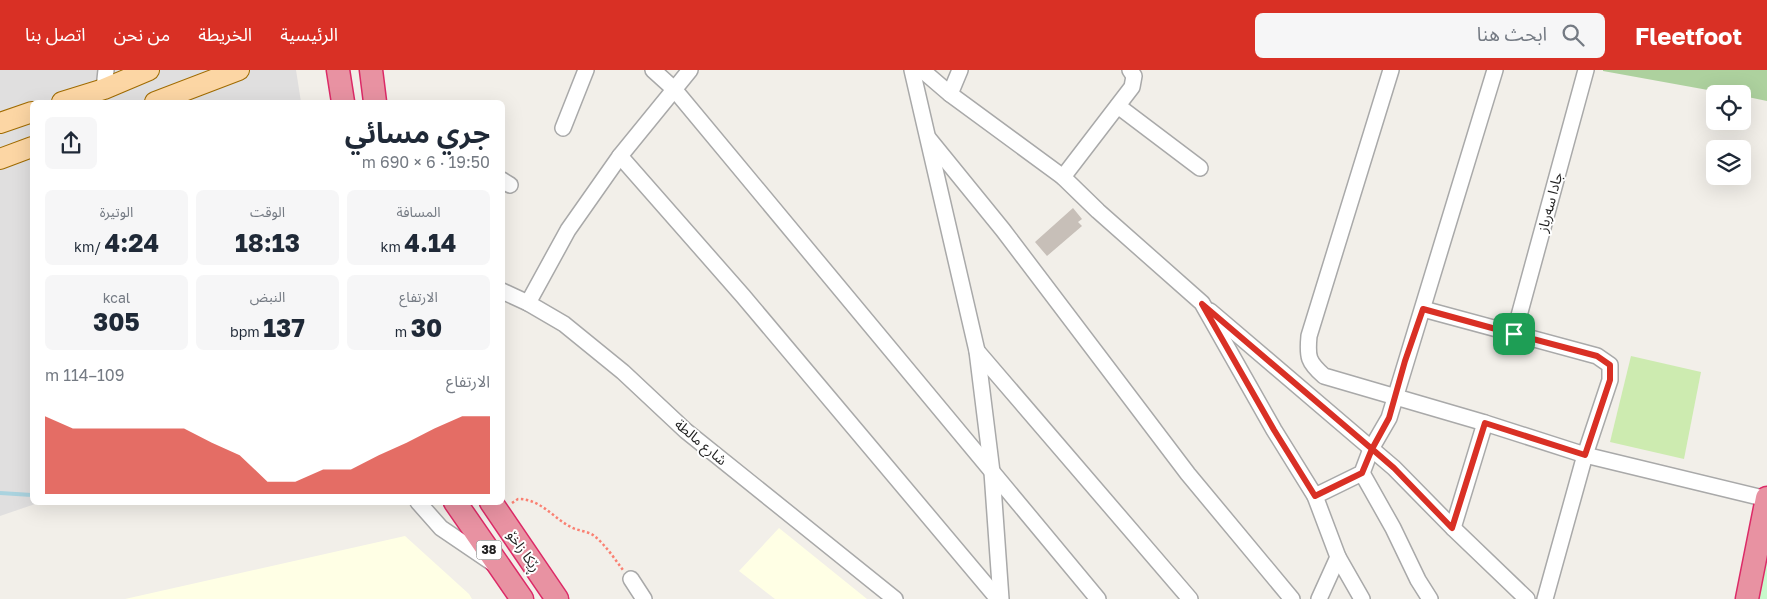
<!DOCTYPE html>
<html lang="ar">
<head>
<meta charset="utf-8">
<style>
  :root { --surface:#fff; --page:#f6f6f7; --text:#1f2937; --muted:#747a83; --accent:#d93025 }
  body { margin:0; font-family:"Golos Text","Noto Sans Arabic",sans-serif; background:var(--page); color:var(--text); direction:rtl; height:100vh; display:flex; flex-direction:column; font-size:19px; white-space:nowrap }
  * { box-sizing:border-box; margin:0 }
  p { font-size:16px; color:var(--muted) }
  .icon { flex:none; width:28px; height:28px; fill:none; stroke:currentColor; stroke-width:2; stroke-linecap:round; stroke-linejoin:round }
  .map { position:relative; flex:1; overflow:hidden; direction:ltr }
  .sheet { position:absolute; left:30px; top:30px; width:475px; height:405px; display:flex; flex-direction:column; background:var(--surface); border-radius:8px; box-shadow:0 5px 20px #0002; direction:rtl }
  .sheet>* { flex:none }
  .tools { position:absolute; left:1706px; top:15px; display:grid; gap:10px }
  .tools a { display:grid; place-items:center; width:45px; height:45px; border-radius:8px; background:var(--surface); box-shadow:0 5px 20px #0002; font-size:25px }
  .pin { position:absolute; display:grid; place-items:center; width:42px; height:42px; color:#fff; margin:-21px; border-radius:10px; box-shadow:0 2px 8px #0006 }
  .round { display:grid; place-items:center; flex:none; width:52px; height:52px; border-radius:8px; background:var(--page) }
  .head { display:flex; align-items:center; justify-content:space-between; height:85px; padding:0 15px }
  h1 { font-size:28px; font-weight:700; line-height:38px }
  .stats { display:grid; grid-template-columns:repeat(3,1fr); gap:8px; height:85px; padding:5px 15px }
  .stats div { display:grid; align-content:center; border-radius:8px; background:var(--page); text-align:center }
  .stats b { font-size:25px; font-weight:700 }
  .stats small { font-size:14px; font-weight:400 }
  .stats p { font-size:14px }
  .chart { height:140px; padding:10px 15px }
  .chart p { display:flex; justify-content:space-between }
  .chart svg { width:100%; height:90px; margin-top:5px; fill:var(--accent); opacity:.7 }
  header { display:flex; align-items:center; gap:30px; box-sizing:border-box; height:70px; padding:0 25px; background:var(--accent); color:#fff }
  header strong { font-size:24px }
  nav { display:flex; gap:28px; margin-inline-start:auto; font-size:18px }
  .search { width:350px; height:45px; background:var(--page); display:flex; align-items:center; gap:12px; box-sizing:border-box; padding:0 18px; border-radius:8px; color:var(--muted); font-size:19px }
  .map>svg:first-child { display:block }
  .residential { fill:#e0dfdf }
  .education { fill:#ffffe5 }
  .grass { fill:#cdebb0 }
  .forest { fill:#add19e }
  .park { fill:#c8facc }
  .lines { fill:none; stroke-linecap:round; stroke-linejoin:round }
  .stream { stroke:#aad3df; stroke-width:4 }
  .building { fill:#c7bfb8 }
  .minor-casing { stroke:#a9a9a9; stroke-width:18 }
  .major-casing { stroke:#a06b00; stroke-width:22 }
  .highway-casing { stroke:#dc2a67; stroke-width:25 }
  .path { stroke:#fa8072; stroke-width:2.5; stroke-dasharray:2.5 2.5; stroke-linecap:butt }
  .minor { stroke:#fff; stroke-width:15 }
  .major { stroke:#fcd6a4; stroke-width:20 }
  .highway { stroke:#e892a2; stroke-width:22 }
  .route-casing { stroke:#fff; stroke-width:10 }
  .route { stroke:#d93025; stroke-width:6 }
  .labels { text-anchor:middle; stroke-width:4; stroke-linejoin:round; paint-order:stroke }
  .shield { fill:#fff; stroke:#646464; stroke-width:1 }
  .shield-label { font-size:12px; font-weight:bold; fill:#222 }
  .street-label { font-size:14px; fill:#222; stroke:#fff }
</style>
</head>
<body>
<header>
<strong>Fleetfoot</strong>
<div class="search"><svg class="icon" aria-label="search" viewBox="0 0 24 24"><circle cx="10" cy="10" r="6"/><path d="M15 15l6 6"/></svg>ابحث هنا</div>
<nav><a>الرئيسية</a><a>الخريطة</a><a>من نحن</a><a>اتصل بنا</a></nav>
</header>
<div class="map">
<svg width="1767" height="529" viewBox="0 0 1767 529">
  <rect width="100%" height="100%" fill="#f2efe9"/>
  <path class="residential" d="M0,0H296L301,32H32V432L38,433L0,446Z"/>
  <g class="education">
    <path d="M779,458L867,529H775L739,501Z"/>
    <path d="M405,466L469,524L472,529H125Z"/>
  </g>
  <path class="grass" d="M1631,286L1701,302L1684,389L1610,372Z"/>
  <path class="forest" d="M1603,0H1767V31L1743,26L1742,24H1730L1603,1Z"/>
  <path class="park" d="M1767,490V529H1759Z"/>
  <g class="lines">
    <path class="stream" d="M0,423L32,425"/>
  </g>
  <path class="building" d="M1073,138L1082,149L1078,152L1082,156L1047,186L1035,172Z"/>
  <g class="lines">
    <defs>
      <g id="minor">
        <path d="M653,0L674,19L1098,529"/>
        <path d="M912,0L977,281L992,402L1001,529"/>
        <path d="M922,0L950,24L1063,107L1098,141L1202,233L1274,360L1315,426L1338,487L1319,529"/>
        <path d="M1391,0L1309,266C1307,287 1308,292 1324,306L1485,353L1585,385L1767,429"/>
        <path d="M104,19L106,0"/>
        <path d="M950,24L960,0"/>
        <path d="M1118,36L1200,98"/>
        <path d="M563,58L586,0"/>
        <path d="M929,69L1003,160L1188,404L1292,529"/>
        <path d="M620,86L743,226L998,529"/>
        <path d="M1063,107L1132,17L1134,6L1130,0"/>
        <path d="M502,110L510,115"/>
        <path d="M502,221L528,233L564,254L623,302L686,361L895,529"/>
        <path d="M528,233L568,160L620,86L690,0"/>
        <path d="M1423,239L1597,286L1610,295V310L1585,385L1545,529"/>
        <path d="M1210,241L1394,398L1453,458L1527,529"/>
        <path d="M1514,264L1586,0"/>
        <path d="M977,281L1190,529"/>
        <path d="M1362,403L1393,458L1418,510L1430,529"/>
        <path d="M1315,426L1362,403L1371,379L1389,348L1495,0"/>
        <path d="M418,432L441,458L494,494"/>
        <path d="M1453,458L1485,353"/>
        <path d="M1338,487L1362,529"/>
        <path d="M631,509L644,529"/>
      </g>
      <g id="major">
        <path d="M62,32L104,19L149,0"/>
        <path d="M155,32L239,0"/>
        <path d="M0,53L32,42"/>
        <path d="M0,89L32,77"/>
      </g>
      <g id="highway">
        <path d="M338,0L343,32"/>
        <path d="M371,0L375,32"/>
        <path d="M455,432L522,529"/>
        <path d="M491,432L557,529"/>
        <path d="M1747,529L1767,428"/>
      </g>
    </defs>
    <use href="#minor" class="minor-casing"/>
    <use href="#major" class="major-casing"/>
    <use href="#highway" class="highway-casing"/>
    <path class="path" d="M512,433L518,429C541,429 553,448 571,457C578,461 587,461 593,465C605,474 614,488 623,500"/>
    <use href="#minor" class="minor"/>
    <use href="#major" class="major"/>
    <use href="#highway" class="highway"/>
  </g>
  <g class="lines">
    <defs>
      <path id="route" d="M1514,264L1423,239L1405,291L1389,348L1372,379L1202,234L1274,360L1315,426L1362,403L1372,379L1394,398L1452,458L1485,353L1585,385L1610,310V295L1597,286L1514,264"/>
    </defs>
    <use href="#route" class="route-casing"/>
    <use href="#route" class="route"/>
  </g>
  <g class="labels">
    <rect class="shield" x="476.5" y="470.5" width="25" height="19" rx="4"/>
    <g class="shield-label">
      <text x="489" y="484">38</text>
    </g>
    <g class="street-label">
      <text transform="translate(1550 132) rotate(-75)" y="5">جادا سەرباز</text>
      <text transform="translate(701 372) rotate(40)" y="5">شارع مالطة</text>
      <text transform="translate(524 481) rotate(55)" y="5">ڕێکا زاخۆ</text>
    </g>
  </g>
</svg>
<div class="tools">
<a><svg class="icon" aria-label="locate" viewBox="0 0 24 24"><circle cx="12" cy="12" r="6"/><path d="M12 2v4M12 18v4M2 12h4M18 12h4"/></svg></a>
<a><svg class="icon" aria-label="layers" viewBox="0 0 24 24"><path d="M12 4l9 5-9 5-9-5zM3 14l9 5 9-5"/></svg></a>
</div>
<div class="pin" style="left:1514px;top:264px;background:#1e9e55"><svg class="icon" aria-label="arrive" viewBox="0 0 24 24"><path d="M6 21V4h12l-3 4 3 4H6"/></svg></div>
<section class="sheet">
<div class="head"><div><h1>جري مسائي</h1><p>19:50 · 6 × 690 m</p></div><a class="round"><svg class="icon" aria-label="share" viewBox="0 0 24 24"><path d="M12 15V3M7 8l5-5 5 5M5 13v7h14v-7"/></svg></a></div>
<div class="stats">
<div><p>المسافة</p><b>4.14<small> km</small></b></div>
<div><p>الوقت</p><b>18:13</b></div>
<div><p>الوتيرة</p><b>4:24<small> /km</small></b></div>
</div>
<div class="stats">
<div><p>الارتفاع</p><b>30<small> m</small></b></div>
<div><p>النبض</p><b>137<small> bpm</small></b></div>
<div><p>kcal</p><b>305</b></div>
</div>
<div class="chart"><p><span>الارتفاع</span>109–114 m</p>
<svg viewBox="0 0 160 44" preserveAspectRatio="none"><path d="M0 44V6L10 12L20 12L30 12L40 12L50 12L60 19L70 25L80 38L90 38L100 32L110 32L120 25L130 19L140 12L150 6L160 6V44z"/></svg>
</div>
</section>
</div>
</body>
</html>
